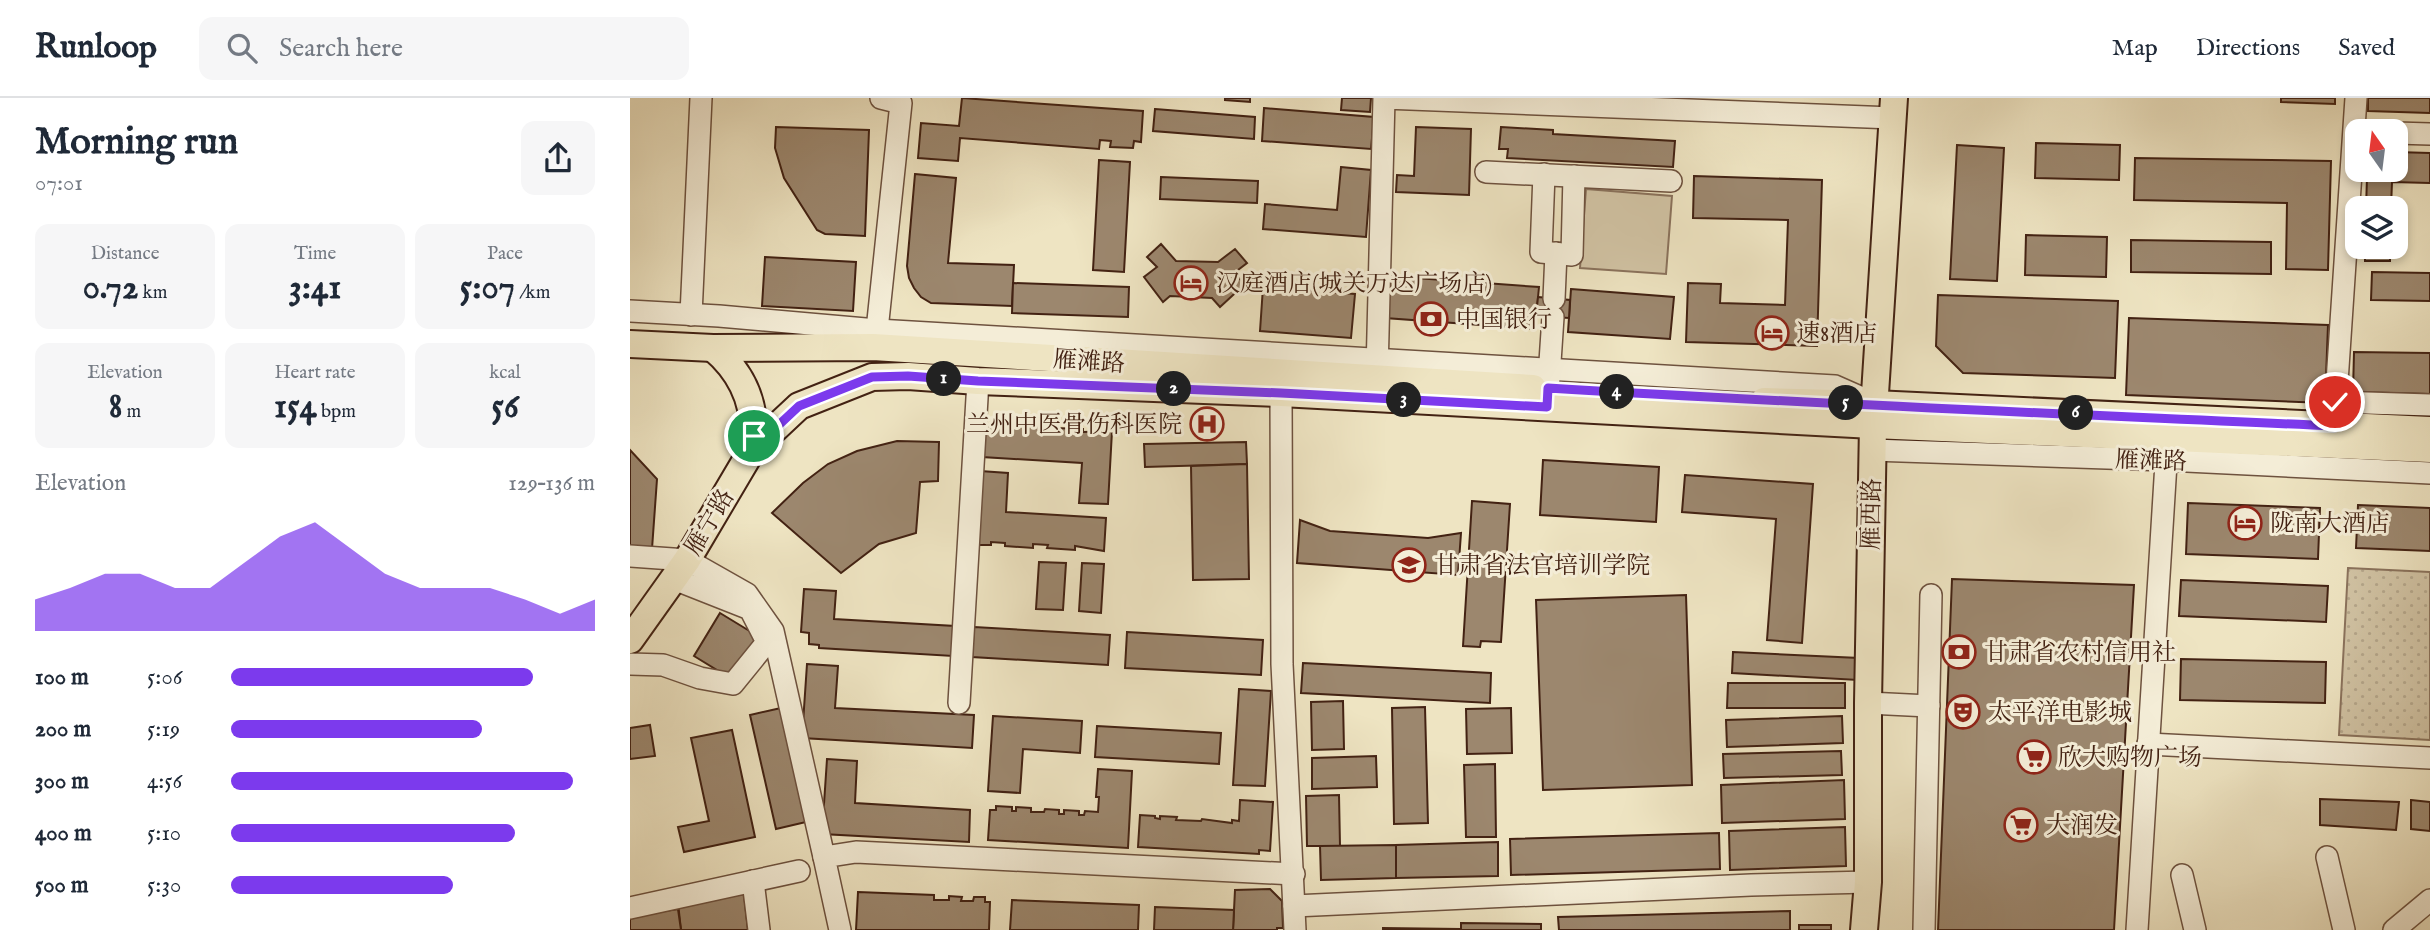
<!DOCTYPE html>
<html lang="en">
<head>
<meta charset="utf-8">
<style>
  :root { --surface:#fff; --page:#f6f6f7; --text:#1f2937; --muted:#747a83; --line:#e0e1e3; --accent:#7c3aed }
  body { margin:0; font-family:"IM FELL English","Noto Serif SC",serif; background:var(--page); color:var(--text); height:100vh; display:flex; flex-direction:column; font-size:26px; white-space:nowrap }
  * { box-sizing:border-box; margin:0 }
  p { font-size:23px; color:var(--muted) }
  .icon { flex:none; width:38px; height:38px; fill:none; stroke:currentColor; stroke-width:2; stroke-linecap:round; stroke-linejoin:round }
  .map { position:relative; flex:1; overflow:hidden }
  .sheet { display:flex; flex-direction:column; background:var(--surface); width:630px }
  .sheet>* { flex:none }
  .needle { width:46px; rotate:346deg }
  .controls { position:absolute; left:1715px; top:21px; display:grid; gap:14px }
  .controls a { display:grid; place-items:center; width:63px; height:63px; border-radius:14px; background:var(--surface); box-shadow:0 4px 10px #0003; font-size:35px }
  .pin { position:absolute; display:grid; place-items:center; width:60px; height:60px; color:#fff; margin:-30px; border:4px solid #fff; border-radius:50%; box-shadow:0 2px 7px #0007 }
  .km { position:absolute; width:35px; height:35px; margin:-18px; border-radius:50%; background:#222; color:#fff; font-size:19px; line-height:35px; text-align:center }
  .round { display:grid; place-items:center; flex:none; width:74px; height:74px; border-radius:14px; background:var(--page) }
  .head { display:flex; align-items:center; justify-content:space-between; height:119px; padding:0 35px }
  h1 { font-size:38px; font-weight:700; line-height:52px }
  .stats { display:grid; grid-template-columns:repeat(3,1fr); gap:10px; height:119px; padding:7px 35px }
  .stats div { display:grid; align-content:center; border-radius:14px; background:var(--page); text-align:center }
  .stats b { font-size:35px; font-weight:700 }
  .stats small { font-size:19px; font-weight:400 }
  .stats p { font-size:19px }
  .chart { height:196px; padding:14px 35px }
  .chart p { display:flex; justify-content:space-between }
  .chart svg { width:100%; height:126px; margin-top:7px; fill:var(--accent); opacity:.7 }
  ul { padding:0 35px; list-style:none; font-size:23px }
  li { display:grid; grid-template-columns:112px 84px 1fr; align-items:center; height:52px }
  li i { height:18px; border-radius:9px; background:var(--accent) }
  header { display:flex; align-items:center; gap:42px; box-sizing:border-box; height:98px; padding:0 35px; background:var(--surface); border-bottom:2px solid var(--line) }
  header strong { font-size:33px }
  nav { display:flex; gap:38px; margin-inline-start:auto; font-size:24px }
  .search { width:490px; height:63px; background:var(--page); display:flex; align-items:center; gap:18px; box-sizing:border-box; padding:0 24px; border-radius:14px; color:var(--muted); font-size:26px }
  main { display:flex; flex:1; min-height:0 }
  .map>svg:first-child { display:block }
  .grass { fill:url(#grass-dots); stroke:#8a725c; stroke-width:2 }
  .pitch { fill:#d1c3a4; stroke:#8a725c; stroke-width:2 }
  .building { fill:#9c876e; stroke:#432213; stroke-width:2 }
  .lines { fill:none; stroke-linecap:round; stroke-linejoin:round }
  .minor-casing { stroke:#6e523f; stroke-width:24 }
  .major-casing { stroke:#432213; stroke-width:30 }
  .minor { stroke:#f4edd7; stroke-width:21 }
  .major { stroke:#eee4c2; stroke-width:26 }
  .route-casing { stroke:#fff; stroke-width:14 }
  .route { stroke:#7c3aed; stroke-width:9 }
  .labels { text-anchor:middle; stroke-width:6; stroke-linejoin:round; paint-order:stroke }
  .poi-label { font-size:24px; fill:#432213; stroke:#f4edd7; text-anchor:start }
  .street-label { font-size:24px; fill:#432213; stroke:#f4edd7 }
</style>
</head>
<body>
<header>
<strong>Runloop</strong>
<div class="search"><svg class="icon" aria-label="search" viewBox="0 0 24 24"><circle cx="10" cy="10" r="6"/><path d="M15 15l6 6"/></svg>Search here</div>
<nav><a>Map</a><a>Directions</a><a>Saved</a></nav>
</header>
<main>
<section class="sheet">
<div class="head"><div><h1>Morning run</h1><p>07:01</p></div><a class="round"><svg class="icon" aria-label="share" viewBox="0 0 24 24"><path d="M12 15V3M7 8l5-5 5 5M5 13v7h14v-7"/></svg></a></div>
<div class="stats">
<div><p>Distance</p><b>0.72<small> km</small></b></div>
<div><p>Time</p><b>3:41</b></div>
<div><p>Pace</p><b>5:07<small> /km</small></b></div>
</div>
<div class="stats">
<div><p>Elevation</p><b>8<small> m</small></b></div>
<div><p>Heart rate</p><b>154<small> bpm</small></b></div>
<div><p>kcal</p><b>56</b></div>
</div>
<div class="chart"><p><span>Elevation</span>129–136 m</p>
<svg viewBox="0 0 160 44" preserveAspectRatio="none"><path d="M0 44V33L10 29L20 24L30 24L40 29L50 29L60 20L70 11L80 6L90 15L100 24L110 29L120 29L130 29L140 33L150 38L160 33V44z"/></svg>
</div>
<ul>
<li><b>100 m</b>5:06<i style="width:83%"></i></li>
<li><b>200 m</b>5:19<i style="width:69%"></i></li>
<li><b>300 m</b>4:56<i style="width:94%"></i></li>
<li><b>400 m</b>5:10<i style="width:78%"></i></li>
<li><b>500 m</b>5:30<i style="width:61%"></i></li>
</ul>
</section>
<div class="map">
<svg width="1800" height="832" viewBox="0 0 1800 832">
  <defs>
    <pattern id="grass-dots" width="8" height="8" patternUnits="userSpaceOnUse" patternTransform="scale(1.75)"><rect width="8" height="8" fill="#d1c3a4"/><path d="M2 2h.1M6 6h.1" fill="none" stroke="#b5a78c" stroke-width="1.8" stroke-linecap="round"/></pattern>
  </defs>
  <rect width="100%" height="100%" fill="#eee4c2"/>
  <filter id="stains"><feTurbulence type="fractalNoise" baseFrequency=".00286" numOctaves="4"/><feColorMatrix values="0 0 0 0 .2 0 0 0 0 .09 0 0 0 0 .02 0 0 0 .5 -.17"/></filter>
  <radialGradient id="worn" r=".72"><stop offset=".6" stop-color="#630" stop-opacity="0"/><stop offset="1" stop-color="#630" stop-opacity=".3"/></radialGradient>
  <path class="grass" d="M1718,470L1800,474V642L1709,637Z"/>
  <path class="pitch" d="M956,91L1042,98L1036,176L950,170Z"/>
  <g class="building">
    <path d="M332,0L513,13L511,44L504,43L503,50L480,49L481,43L470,42L469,51L330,40L328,63L288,60L291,25L329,28Z"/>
    <path d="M595,0H620V4L595,2Z"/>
    <path d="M712,0H741L740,14L711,12Z"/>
    <path d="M1651,0H1705V6L1651,4Z"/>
    <path d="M1738,0H1800V15L1738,13Z"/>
    <path d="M634,10L744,19L741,51L632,43Z"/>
    <path d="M525,11L625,19L624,41L523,33Z"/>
    <path d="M146,29L239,32L235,138L195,136L187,132L154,80L145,50Z"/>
    <path d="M786,29L841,31L839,97L766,94L767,77L784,78Z"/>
    <path d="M871,29L923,32V36L1045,43L1043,69L877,60L878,51H869Z"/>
    <path d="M1406,45L1490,47L1489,82L1405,80Z"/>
    <path d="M1327,47L1374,50L1367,183L1320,181Z"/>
    <path d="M1766,54L1800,55V85L1762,84L1761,110H1736L1737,80H1741V72H1766Z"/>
    <path d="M1505,60L1701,63L1698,172L1656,171L1657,105L1504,102Z"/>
    <path d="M469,62L500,64L494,174L463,172Z"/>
    <path d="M711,69L741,72L736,139L633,131L635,106L707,112Z"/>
    <path d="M285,76L326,80L318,165L384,167L382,208L301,205L291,199L284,190L279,180L277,168Z"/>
    <path d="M1064,78L1192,82L1187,248L1056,244L1058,185L1091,186L1090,205L1155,207L1158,122L1063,120Z"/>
    <path d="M531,79L628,83L627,105L530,101Z"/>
    <path d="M1396,137L1477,139L1476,179L1395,177Z"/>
    <path d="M1501,142L1641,144V176L1501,174Z"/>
    <path d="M531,146L546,163L588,164L605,151L617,165L604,175L615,186L590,209L582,200L540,198L533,204L514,179L527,169L517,159Z"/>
    <rect x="1735" y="149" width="25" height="14"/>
    <path d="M135,159L226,164L223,213L132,208Z"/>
    <path d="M1742,174L1800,175V203L1741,202Z"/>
    <path d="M758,178L909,189L905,231L755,220Z"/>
    <path d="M383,185L499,189L498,219L382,215Z"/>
    <path d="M633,189L725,196L721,240L630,233Z"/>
    <path d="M941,191L1044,199L1040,241L938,234Z"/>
    <path d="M1308,197L1488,203L1485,280L1333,275L1306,248Z"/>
    <path d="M908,199L940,202L939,220L906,218Z"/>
    <path d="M1499,220L1698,227L1695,305L1496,297Z"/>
    <path d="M1724,254L1800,255V296L1723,294Z"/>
    <path d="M354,326L383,331V327L410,329V332L425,333V330L453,331V334L482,333L478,406L449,405L452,365L352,359Z"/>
    <path d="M267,343L309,344L308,383L290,384L286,435L249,446L211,475L142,415L173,385L198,366L227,353Z"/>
    <path d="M616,344L617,366L515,369L514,346Z"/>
    <path d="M0,352L27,381L22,451L0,450Z"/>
    <path d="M913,362L1029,369L1026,424L910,417Z"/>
    <path d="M617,366L619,481L563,482L561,368Z"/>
    <path d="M350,373L378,375L376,414L476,420L474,453L445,448V452L417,450L418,447L403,446V450L375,448V445L361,444V447H345Z"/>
    <path d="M1055,377L1183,386L1172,545L1137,542L1146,421L1052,414Z"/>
    <path d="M842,403L880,406L871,544L851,543L850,549L833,548Z"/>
    <path d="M1558,405L1690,410L1688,461L1556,456Z"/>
    <path d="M1728,407L1800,410V453L1726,450Z"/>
    <path d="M670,422L700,433L798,440L831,435L828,477L667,465Z"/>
    <path d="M409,464L436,465L433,512L406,511Z"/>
    <path d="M452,465L474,466L471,515L449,513Z"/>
    <path d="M1322,481L1504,487L1484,832H1308Z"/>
    <path d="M1551,482L1698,488L1696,524L1549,518Z"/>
    <path d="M174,491L206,493L204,521L325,528L323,558L189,550V547L179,546V535L171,534Z"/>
    <path d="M1056,497L1062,687L913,692L906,502Z"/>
    <path d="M90,515L131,540L105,583L64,558Z"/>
    <path d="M344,529L480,537L478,567L342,559Z"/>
    <path d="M497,534L633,542L631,577L495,570Z"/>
    <path d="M1103,554L1229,560L1228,582L1102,575Z"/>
    <path d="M1551,561L1696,564L1695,605L1550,602Z"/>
    <path d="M673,565L861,575L860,605L671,595Z"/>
    <path d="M177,566L208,568L205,610L344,617L342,650L172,640Z"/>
    <path d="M1098,585H1215V610H1097Z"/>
    <path d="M609,591L641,593L635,688L603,687Z"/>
    <path d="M713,603L714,651L682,652L681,604Z"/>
    <path d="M795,609L798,725L764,726L762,610Z"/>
    <path d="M151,610L176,724L146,731L120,617Z"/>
    <path d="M881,610L882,655L837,656L836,611Z"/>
    <path d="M363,618L452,623L450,655L393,651L390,695L358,693Z"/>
    <path d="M1212,618L1213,645L1097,649L1096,622Z"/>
    <path d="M20,627L25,658L0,661V630Z"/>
    <path d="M467,628L591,635L589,666L465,659Z"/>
    <path d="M102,632L125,739L54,754L48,729L79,723L61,640Z"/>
    <path d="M1211,653L1212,677L1094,680L1093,656Z"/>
    <path d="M746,658L747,689L682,691V660Z"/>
    <path d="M197,661L227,663L225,705L340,712L339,744L192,736Z"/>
    <path d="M865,666L866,739H836L834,667Z"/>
    <path d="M468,671L502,673L498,750L358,742L360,712H366V708L382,709V713H386V709L401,710V714H414L415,711L429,712V716H434V712L449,713V717H454L455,713L468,714L469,699H466Z"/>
    <path d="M1214,682L1215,721L1092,725L1091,687Z"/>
    <path d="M709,697L710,748H677L676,698Z"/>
    <path d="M1690,701L1769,704L1766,732L1690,727Z"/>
    <path d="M610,702L643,704L640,753L629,752V756L508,749L510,717L525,718V720L530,721V718L547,719L546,722L571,723L572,721L602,725V722L609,723Z"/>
    <path d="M1781,702L1800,704V733L1781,731Z"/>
    <path d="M1215,729L1216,768L1100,772L1099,733Z"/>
    <path d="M1089,735L1090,771L881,777L880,741Z"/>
    <path d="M868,744V778L766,780V747Z"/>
    <path d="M766,747V780L691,782L690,748Z"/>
    <path d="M640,791L652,803L653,830H647V832H603L605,792Z"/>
    <path d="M228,794L304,797V802H319V798L332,799L331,803H343L344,799H355V804H360L359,832H226Z"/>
    <path d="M114,796L118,832H51L48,805Z"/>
    <path d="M382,802L509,807L508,832H380Z"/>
    <path d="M525,809L604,812L603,832H524Z"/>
    <path d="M48,811L51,832H0V818Z"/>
    <path d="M1160,813V832H929L928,819Z"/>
    <path d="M831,825L911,826V832H753V830L831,831Z"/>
    <rect x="1169" y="827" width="32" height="5"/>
  </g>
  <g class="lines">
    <defs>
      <g id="minor">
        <path d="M1766,35L1800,36"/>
        <path d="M856,74L1041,83"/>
        <path d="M914,76L911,154L942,157L944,78"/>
        <path d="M924,201L926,155"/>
        <path d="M0,213L89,218L247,232L1205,288L1239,303"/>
        <path d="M61,217L71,0"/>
        <path d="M244,246L247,232L271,5L251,0"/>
        <path d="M747,274L754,0L1263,20"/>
        <path d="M651,295L652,566L665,832"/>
        <path d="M1705,304L1800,307"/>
        <path d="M917,309L923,219"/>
        <path d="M1703,344L1726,0"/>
        <path d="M1242,352L1536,362L1800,375"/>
        <path d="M0,458L57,462L117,496L143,533L194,759"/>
        <path d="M0,566L33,567L70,580L103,586L137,544L120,511L44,481"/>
        <path d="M329,605L348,283"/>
        <path d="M1238,605L1299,608"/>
        <path d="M1518,646L1800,660"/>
        <path d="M1697,759L1714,832"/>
        <path d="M1552,777L1565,832"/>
        <path d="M123,783L129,832"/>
        <path d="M664,808L1121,787L1238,784"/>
        <path d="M0,810L169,773"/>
        <path d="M210,832L194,759L226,754L664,776"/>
        <path d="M1294,832L1301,497"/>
        <path d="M1507,832L1537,349"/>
        <path d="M1764,832L1800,802"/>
      </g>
      <g id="major">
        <path d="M0,246L83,250L243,249L903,290"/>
        <path d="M83,250C115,277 128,311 122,352"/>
        <path d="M1134,303L1244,306L1800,332"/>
        <path d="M0,542L57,462L122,352L169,308L242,279L278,278L348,283L651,295L1243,327L1800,351"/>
        <path d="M1234,832L1238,784V605L1243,327L1264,0"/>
      </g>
    </defs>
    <use href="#minor" class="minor-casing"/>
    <use href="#major" class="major-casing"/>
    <use href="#minor" class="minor"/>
    <use href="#major" class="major"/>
  </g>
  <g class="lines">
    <defs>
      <path id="route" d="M124,338L122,352L169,308L242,279L278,278L348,283L651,295L917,309L918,290C1180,306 1442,316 1704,328L1705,304"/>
    </defs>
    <use href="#route" class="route-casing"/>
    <use href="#route" class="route"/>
  </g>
  <defs>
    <symbol id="hotel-ring" viewBox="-11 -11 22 22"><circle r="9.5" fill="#f4edd7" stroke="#8f2418" stroke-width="1.5"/><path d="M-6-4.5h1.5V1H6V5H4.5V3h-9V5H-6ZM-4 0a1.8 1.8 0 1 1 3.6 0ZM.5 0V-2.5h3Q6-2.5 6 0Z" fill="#8f2418"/></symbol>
    <symbol id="bank-ring" viewBox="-11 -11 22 22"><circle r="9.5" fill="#f4edd7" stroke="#8f2418" stroke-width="1.5"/><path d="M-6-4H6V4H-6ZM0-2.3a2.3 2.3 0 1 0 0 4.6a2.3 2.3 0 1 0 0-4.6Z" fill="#8f2418"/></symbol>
    <symbol id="hospital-ring" viewBox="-11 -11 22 22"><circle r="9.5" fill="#f4edd7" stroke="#8f2418" stroke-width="1.5"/><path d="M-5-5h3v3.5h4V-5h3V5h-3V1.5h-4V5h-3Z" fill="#8f2418"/></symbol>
    <symbol id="university-ring" viewBox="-11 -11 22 22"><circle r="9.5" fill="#f4edd7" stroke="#8f2418" stroke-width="1.5"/><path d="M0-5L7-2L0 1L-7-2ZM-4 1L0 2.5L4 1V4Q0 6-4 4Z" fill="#8f2418"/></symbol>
    <symbol id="theatre-ring" viewBox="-11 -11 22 22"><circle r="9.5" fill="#f4edd7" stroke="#8f2418" stroke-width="1.5"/><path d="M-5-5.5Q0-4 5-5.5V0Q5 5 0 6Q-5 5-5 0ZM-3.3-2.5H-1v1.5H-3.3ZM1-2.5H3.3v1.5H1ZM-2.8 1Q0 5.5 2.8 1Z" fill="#8f2418"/></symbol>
    <symbol id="supermarket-ring" viewBox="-11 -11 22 22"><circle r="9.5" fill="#f4edd7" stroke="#8f2418" stroke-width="1.5"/><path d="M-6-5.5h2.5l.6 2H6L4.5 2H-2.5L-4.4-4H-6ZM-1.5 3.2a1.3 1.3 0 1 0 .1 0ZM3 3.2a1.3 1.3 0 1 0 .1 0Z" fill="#8f2418"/></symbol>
  </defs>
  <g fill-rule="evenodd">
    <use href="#hotel-ring" x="542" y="166" width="38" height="38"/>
    <use href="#bank-ring" x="782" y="202" width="38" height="38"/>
    <use href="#hotel-ring" x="1123" y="216" width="38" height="38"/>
    <use href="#hospital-ring" x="558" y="307" width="38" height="38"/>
    <use href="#hotel-ring" x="1596" y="406" width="38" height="38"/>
    <use href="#university-ring" x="760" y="448" width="38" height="38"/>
    <use href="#bank-ring" x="1310" y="535" width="38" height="38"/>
    <use href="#theatre-ring" x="1314" y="595" width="38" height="38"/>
    <use href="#supermarket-ring" x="1385" y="640" width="38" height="38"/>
    <use href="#supermarket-ring" x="1372" y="708" width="38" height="38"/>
  </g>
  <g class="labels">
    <g class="poi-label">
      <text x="586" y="193">汉庭酒店(城关万达广场店)</text>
      <text x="826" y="229">中国银行</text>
      <text x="1166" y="243">速8酒店</text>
      <text x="552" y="334" text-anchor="end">兰州中医骨伤科医院</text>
      <text x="1640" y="433">陇南大酒店</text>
      <text x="804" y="475">甘肃省法官培训学院</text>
      <text x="1354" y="562">甘肃省农村信用社</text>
      <text x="1358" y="622">太平洋电影城</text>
      <text x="1428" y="667">欣大购物广场</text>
      <text x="1416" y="735">大润发</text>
    </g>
    <g class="street-label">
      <text transform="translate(459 263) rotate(4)" y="8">雁滩路</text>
      <text transform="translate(1521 362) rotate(2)" y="8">雁滩路</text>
      <text transform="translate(1241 416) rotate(-89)" y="8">雁西路</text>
      <text transform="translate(79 424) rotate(-59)" y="8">雁宁路</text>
    </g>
  </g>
  <rect width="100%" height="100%" filter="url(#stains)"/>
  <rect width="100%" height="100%" fill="url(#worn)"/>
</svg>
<div class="controls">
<a><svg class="needle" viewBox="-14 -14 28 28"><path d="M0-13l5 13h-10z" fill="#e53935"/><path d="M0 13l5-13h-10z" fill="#747a83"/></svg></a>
<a><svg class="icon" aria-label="layers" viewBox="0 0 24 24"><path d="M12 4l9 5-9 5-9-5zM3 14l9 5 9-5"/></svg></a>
</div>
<div class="pin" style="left:124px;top:338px;background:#1e9e55"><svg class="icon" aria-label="arrive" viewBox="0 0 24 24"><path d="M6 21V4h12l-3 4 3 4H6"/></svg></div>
<div class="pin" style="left:1705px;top:304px;background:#d93025"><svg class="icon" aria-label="check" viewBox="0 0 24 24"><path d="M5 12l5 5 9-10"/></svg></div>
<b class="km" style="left:314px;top:281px">1</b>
<b class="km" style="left:544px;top:291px">2</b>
<b class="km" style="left:774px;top:302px">3</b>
<b class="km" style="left:987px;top:294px">4</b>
<b class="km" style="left:1216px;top:305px">5</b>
<b class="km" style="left:1446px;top:315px">6</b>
</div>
</main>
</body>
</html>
